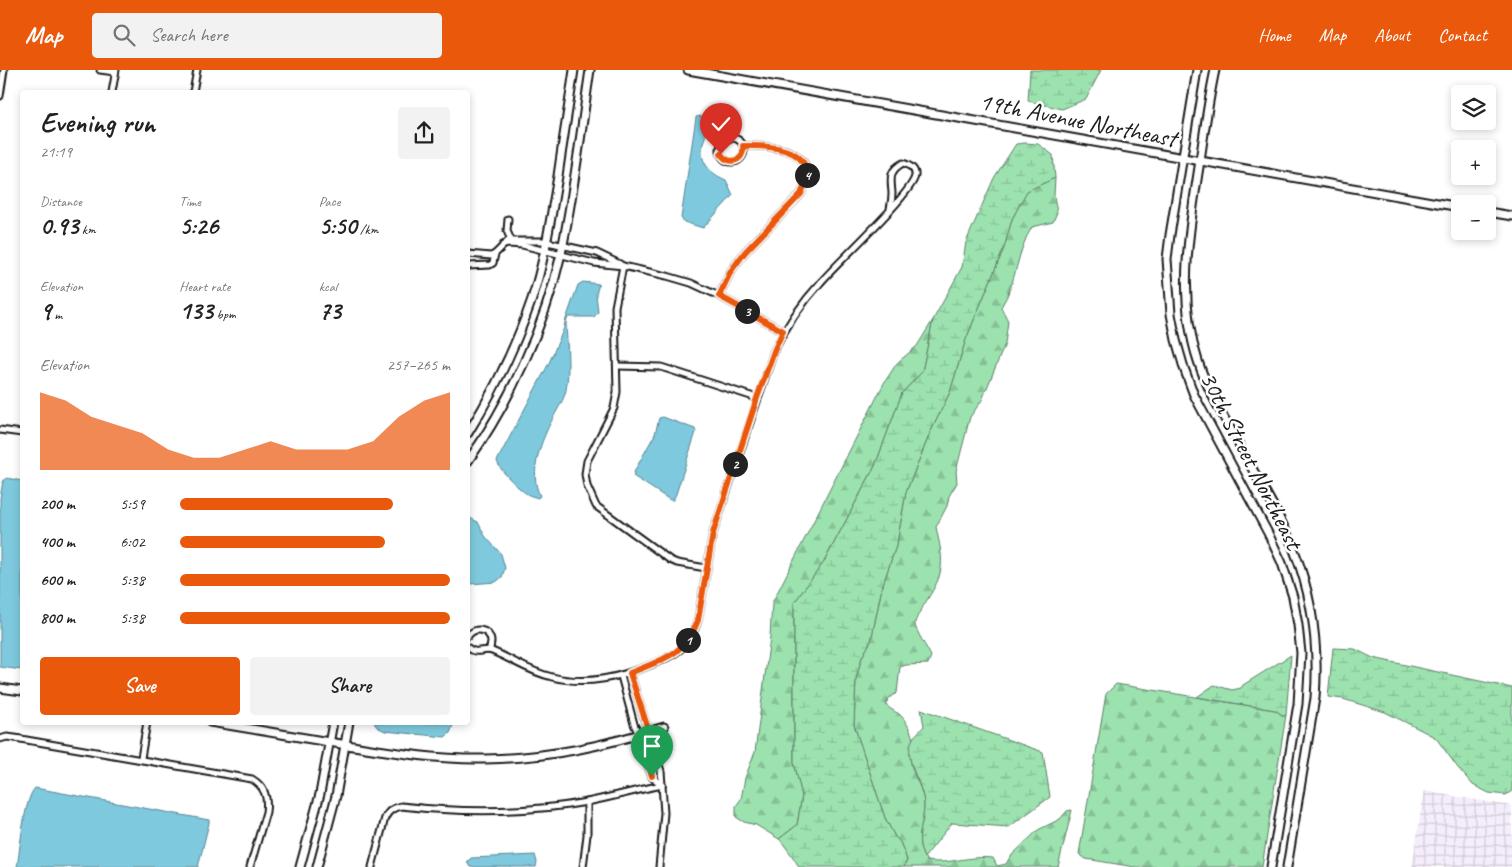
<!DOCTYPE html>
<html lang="en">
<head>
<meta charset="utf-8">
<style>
  :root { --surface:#fff; --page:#f2f2f2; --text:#222; --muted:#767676; --accent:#ea580c }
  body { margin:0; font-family:Caveat,sans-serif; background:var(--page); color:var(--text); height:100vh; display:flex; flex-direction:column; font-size:19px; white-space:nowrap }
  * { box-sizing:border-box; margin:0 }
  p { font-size:16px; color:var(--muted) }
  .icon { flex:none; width:28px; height:28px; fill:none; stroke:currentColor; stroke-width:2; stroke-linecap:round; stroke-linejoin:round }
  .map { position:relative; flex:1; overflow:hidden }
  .drawer { position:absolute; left:20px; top:20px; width:450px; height:635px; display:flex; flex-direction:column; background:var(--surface); border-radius:5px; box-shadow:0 2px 8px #0003 }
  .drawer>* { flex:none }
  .controls { position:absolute; left:1451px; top:15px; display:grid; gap:10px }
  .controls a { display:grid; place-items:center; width:45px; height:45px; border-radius:5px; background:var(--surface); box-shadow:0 2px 8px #0003; font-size:25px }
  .pin { position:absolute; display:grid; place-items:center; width:42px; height:42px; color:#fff; margin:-51px -21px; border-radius:50% 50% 50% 0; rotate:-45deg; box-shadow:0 0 5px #0007 }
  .pin .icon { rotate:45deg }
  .km { position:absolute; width:25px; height:25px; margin:-12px; border-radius:50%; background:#222; color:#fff; font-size:14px; line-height:25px; text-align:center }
  .round { display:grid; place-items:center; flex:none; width:52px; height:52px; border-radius:5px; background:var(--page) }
  .headline { display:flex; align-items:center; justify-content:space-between; height:85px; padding:0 20px }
  h1 { font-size:28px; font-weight:700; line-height:38px }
  .figures { display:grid; grid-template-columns:repeat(3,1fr); gap:8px; height:85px; padding:5px 20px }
  .figures div { display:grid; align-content:center }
  .figures b { font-size:25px; font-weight:700 }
  .figures small { font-size:14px; font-weight:400 }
  .figures p { font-size:14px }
  .chart { height:140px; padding:10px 20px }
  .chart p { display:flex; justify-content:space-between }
  .chart svg { width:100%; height:90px; margin-top:5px; fill:var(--accent); opacity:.7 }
  .primary-button { display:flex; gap:10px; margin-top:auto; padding:10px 20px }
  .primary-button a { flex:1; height:58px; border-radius:5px; background:var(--accent); color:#fff; font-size:20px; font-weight:700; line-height:58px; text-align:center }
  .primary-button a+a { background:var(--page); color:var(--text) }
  ul { padding:0 20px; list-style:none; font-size:16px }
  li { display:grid; grid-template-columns:80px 60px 1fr; align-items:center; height:38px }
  li i { height:12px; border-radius:6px; background:var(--accent) }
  header { display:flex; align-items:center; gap:30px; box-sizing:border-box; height:70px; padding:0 25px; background:var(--accent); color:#fff }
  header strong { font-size:24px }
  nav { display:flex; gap:28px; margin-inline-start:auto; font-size:18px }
  .search { width:350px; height:45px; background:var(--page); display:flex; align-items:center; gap:12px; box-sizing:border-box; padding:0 18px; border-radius:5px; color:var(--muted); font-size:19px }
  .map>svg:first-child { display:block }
  .industrial { fill:url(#industrial-grid) }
  .forest { fill:url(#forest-firs); stroke:#5c7f66 }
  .wetland { fill:url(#wetland-marsh); stroke:#5c7f66 }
  .water { fill:#7ec9de; stroke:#578490 }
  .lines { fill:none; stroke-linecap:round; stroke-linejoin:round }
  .street-casing { stroke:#1c1c1c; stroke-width:9 }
  .secondary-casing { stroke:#1c1c1c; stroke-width:11 }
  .street { stroke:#fff; stroke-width:5 }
  .secondary { stroke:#fff; stroke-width:7 }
  .route-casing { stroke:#fff; stroke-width:10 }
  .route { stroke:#ea580c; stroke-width:6 }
  .labels { text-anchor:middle; stroke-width:5; stroke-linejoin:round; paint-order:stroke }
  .street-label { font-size:25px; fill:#1c1c1c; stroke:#fff }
</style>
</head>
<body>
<header>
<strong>Map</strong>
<div class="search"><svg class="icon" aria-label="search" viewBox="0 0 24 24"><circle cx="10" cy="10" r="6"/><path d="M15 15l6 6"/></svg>Search here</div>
<nav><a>Home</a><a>Map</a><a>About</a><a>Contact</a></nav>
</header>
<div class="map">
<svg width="1512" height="797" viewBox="0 0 1512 797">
  <defs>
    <pattern id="industrial-grid" width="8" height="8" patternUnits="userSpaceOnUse" patternTransform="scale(1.25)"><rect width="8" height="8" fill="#f5edfb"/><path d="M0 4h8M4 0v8" fill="none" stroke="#d1cbd7"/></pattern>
    <pattern id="forest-firs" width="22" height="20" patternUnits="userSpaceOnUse" patternTransform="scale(1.25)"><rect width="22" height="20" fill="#9ce2af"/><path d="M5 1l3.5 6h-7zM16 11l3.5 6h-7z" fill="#86c196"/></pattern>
    <pattern id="wetland-marsh" width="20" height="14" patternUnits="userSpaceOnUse" patternTransform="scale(1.25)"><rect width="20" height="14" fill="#9ce2af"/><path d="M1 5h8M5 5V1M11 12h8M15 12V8" fill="none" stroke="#86c196"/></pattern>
  </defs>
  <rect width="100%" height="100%" fill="#fff"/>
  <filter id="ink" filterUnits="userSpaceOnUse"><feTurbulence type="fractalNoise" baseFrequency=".02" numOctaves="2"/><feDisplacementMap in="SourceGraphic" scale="10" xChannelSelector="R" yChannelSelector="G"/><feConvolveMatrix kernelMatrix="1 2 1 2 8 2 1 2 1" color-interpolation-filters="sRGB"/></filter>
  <g filter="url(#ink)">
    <path class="industrial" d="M1424,721L1512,736V797H1412Z"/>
    <g class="forest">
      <path d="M1055,108L1054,126L1057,142L1053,152L1032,157C1016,182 1017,213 1001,237L1008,251L1005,274L982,330L970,347L956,401L957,413L949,426L947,436L936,457C939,473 944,487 940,503C937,520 914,545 915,555C915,559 928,580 931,586L928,594L906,595L900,597L897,623L889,628L886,635C890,639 894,641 899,644C905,648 913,664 913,671C912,680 909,689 912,698C916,710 924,722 924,735C924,756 912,771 927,791C950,795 969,785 993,788L997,796L1006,794L1010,787L1038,760L1060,749L1067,741L1072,740L1058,797H904L907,790L900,772L895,767L885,748L854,655L856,608L862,587L871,571L882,517L897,473L906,422L930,363L950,322L966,269L1004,178L1012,149L1027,120Z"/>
      <path d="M933,250L922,302L902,323L875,396L824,492L794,533V692L802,726L797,755L779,769L756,755L744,752L736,747V736L741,729L745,708L755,682L770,567L772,533L884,313L897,293L917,276Z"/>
      <path d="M1116,614L1275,640L1284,646L1286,645L1262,797H1135L1086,789L1079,784L1106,624Z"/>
    </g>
    <g class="wetland">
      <path d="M1030,0H1101L1086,29L1062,39L1028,31Z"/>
      <path d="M1025,73L1038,74L1053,85L1055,108L1027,121L1012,149L1004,178L966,269L950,322L930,363L906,422L897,473L882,517L871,571L862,587L856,608L854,655L885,748L895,767L900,772L907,790L904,797H799C798,794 782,771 779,769L797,755L802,726L794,692V533L824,492L875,396L902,323L922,302L933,250L962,197L966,172L994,108L1016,74Z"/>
      <path d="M1333,578L1355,579L1373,588L1512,618V721L1506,725L1489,723L1473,715L1458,698L1436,668L1425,662L1385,642L1343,629L1328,627Z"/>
      <path d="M1291,585L1286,645L1284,646L1275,640L1197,627L1214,615L1232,620L1241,618L1243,615Z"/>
      <path d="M921,639L1043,682L1050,727L1009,757L952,753L924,788C914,766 924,756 924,735C924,713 901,690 913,668C916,664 921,660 924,656Z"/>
    </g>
    <g class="water">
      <path d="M701,46L708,51C709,60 706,63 704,70C697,90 709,103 726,110L733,125L703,158L684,152L681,148L696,47Z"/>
      <path d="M583,212L599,214L596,224L598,242L594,247H568L566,253C567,275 570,298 566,320C564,330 558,338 553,348C542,369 528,402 540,426L538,428C535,427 530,426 527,424C519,419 499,400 497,391L549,293L564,258L565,252L578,215Z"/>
      <path d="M663,347L695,359L696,362L676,424L673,430H670L633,406L635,400L655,364L659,348Z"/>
      <path d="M7,408L22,411V600L0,597V428L3,411Z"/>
      <path d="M468,447L478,452L485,466L501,484L505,498L502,507L496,512L470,514L468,516Z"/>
      <path d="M374,653H454L450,663L445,667L385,661L377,657Z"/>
      <path d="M35,718L209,750V753L198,797H17C20,780 24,729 35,718Z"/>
      <path d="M535,785L537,792L536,797H470L467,792L471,788Z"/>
    </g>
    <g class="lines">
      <defs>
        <g id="street">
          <path d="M100,0L115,2"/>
          <path d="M112,22L116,0"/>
          <path d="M193,22L197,0"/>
          <path d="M0,26L4,0"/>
          <circle cx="732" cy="80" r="12"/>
          <path d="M508,149L507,161L511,170"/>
          <path d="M547,172L597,183L620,194"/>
          <path d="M503,175L509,174L522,175L594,193L623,196L667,206L691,213L719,226L783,261"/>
          <path d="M468,184L491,186L495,184"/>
          <path d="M468,196L490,195L493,193L495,184L508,171H547"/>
          <path d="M623,196L615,237L617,322L614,338L609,348L587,391L585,404L587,416L596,436L670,490L677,493L706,498"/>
          <path d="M719,226L731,201L745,182L801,124C823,79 775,75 743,76"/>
          <path d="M617,296L661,297L757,328"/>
          <path d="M0,360L22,363"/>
          <path d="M468,566C474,557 489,558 491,571C491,574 490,577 490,580"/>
          <path d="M468,578C476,585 484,578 492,581C514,590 528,601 552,607C587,616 621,607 653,594C665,589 677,584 686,574C692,567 695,559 698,550L713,463L774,281C786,256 802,233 821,212C837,193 912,124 915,106C916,98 909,95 903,93C888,101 891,109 892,123C892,129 891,134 890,139"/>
          <path d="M630,603L661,701L664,743L659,797"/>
          <path d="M621,606L634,654L639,665L652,707L662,715"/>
          <path d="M0,669L7,667L15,668L252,709C265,717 268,727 266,742L250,797"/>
          <path d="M141,688L147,652"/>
          <path d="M372,797L385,748C389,740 393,738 401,736C463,743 525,743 587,732C612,727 637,720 662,715"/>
          <path d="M583,797L587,765V732"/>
        </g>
        <g id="secondary">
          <path d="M688,0C945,45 1202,93 1460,137"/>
          <path d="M1197,0L1170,165L1167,189L1171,244L1176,270L1184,298L1194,325L1268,463L1282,493L1293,527L1298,555L1301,583L1298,634L1271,797"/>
          <path d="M1215,0C1208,32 1204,64 1199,97C1189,161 1177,227 1198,291C1207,319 1222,344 1236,369C1255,406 1279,441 1294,480C1313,528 1319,576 1315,628L1287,797"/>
          <path d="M1488,142L1512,146"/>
          <path d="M468,363C494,321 516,276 532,229C545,189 551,147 558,106C563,70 569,35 574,0"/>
          <path d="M468,391C510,332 545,255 561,184C574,123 581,61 590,0"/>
          <path d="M0,618L22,621"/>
          <path d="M210,652C258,660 305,668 353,676C397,683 440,690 485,689C549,688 603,676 664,657"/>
          <path d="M300,797L320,724L333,652"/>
          <path d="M317,797L336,726L349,652"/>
        </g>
      </defs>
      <use href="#street" class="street-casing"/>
      <use href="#secondary" class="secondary-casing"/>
      <use href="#street" class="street"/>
      <use href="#secondary" class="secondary"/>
    </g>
  </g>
  <g class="lines" filter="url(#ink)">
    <defs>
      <path id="route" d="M652,706L639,665L649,662L630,603C661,590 686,585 698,550L713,463L757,328L774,281L783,261L719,226L731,201L745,182L801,124C822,79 775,75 743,76C745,91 729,96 721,84"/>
    </defs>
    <use href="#route" class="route-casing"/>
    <use href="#route" class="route"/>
  </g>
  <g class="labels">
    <g class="street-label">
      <text transform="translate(1078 49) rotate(11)" y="9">19th Avenue Northeast</text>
      <text transform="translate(1252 390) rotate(63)" y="9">30th Street Northeast</text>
    </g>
  </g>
</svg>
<div class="controls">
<a><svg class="icon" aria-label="layers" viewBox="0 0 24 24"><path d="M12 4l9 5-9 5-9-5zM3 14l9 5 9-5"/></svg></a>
<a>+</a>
<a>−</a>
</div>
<div class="pin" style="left:652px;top:706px;background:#1e9e55"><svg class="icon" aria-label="arrive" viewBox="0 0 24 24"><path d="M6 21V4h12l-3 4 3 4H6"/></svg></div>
<div class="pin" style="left:721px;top:84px;background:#d93025"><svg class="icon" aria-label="check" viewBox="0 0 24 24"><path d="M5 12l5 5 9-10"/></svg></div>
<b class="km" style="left:688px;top:570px">1</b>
<b class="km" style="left:735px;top:394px">2</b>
<b class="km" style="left:747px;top:241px">3</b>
<b class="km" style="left:807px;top:105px">4</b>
<section class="drawer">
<div class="headline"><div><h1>Evening run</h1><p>21:19</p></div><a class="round"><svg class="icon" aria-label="share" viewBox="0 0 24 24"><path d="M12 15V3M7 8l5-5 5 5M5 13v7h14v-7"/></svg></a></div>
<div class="figures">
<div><p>Distance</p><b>0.93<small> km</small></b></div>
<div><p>Time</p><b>5:26</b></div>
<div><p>Pace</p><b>5:50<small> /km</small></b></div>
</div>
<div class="figures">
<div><p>Elevation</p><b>9<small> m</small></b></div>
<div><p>Heart rate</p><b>133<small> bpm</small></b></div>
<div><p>kcal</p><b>73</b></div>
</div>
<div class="chart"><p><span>Elevation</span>257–265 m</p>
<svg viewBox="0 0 160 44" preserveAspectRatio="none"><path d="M0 44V6L10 10L20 18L30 22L40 26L50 34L60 38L70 38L80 34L90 30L100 34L110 34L120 34L130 30L140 18L150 10L160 6V44z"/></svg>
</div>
<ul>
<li><b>200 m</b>5:59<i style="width:79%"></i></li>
<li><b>400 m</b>6:02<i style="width:76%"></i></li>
<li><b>600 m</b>5:38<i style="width:100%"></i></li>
<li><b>800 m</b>5:38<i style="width:100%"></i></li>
</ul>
<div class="primary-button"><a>Save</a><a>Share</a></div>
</section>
</div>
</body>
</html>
